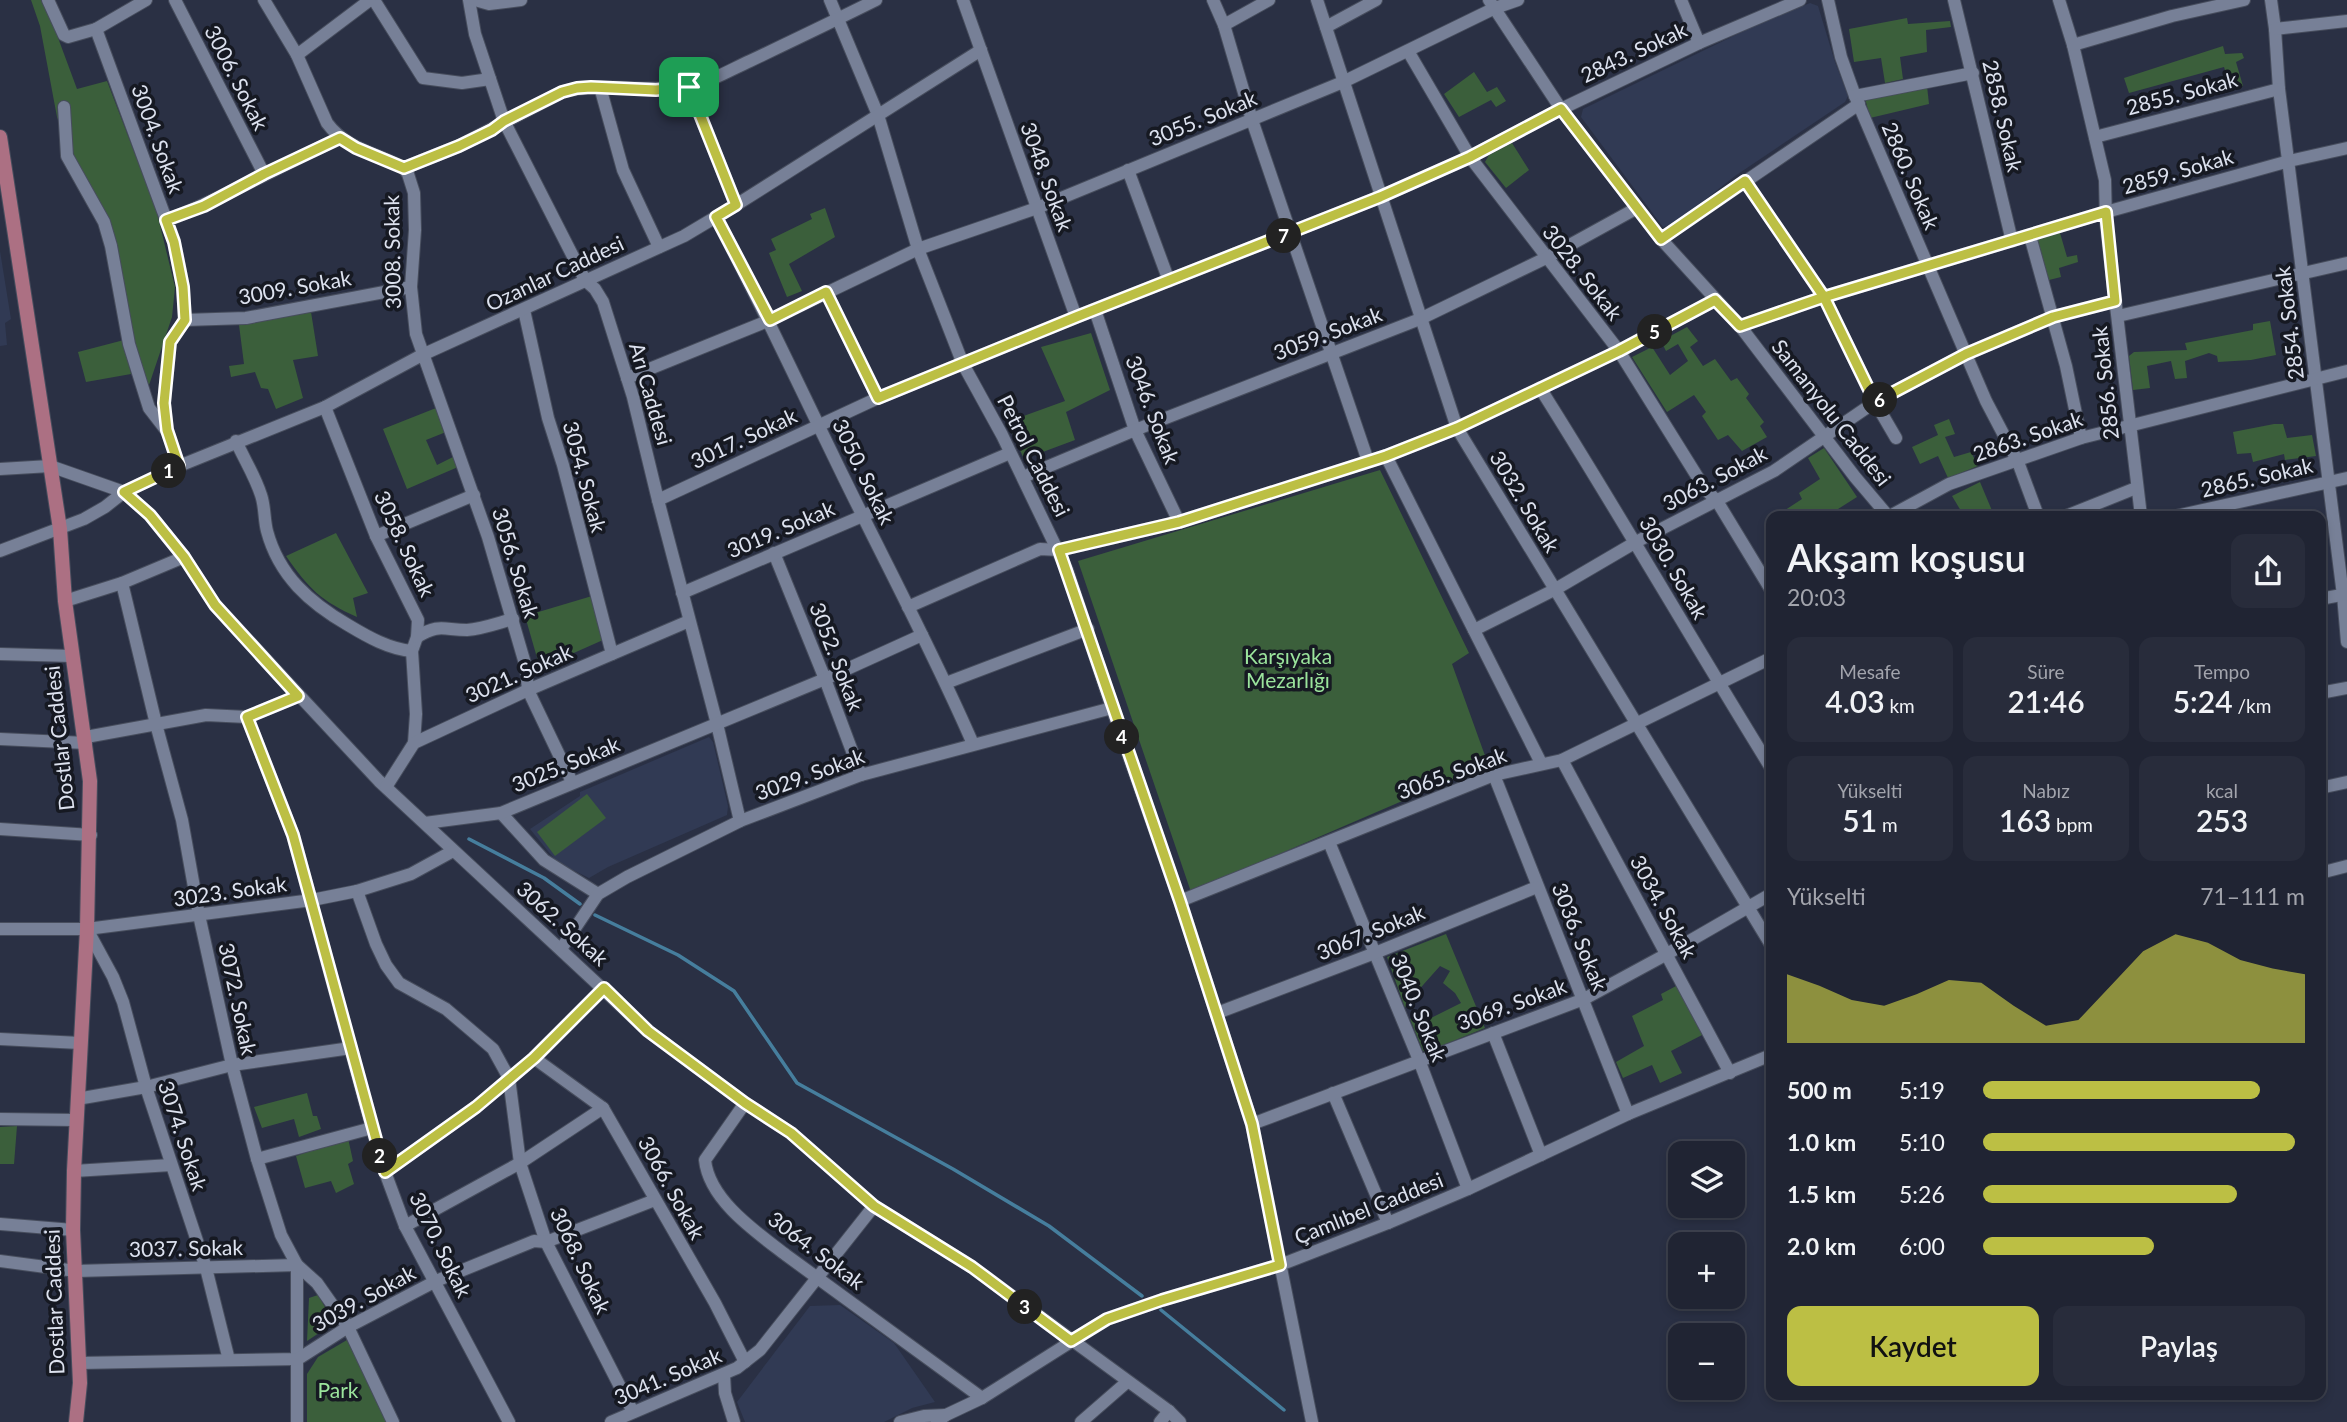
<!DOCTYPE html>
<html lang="tr">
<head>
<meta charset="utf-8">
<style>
  :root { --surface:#202433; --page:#282c3b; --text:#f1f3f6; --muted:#a2a4ac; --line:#3d414e; --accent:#bcbf44 }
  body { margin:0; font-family:Lato,sans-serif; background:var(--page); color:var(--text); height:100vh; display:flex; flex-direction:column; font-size:26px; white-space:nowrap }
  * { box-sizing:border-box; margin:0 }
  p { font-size:23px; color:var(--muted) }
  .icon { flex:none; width:38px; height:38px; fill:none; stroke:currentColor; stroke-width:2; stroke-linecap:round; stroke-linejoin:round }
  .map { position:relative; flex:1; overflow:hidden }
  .sheet { position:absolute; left:1766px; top:511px; width:560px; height:889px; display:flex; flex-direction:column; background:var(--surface); border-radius:14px; box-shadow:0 4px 10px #0003,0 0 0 2px var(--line) }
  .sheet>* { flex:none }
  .controls { position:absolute; left:1668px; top:1141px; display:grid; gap:14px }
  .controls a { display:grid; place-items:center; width:77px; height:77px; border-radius:14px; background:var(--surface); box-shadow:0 4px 10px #0003,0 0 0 2px var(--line); font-size:35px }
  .pin { position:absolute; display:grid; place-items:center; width:60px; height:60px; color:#fff; margin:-30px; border-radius:14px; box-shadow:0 4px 10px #0006 }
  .km { position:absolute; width:35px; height:35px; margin:-18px; border-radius:50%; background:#222; color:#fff; font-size:19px; line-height:35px; text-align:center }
  .round { display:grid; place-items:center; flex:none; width:74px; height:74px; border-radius:14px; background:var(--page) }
  .headline { display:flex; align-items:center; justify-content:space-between; height:119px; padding:0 21px }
  h1 { font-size:38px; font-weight:600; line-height:52px }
  .figures { display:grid; grid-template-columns:repeat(3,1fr); gap:10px; height:119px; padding:7px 21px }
  .figures div { display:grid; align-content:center; border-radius:14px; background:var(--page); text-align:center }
  .figures b { font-size:30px; font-weight:600 }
  .figures small { font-size:19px; font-weight:400 }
  .figures p { font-size:19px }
  .chart { height:196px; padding:14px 21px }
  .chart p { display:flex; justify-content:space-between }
  .chart svg { width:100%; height:126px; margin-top:7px; fill:var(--accent); opacity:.7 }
  .primary-button { display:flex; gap:14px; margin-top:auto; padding:14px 21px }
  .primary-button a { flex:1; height:80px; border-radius:14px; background:var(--accent); color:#111; font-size:28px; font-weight:600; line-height:80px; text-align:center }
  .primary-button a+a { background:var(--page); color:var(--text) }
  ul { padding:0 21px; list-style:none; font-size:23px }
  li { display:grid; grid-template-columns:112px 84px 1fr; align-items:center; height:52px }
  li i { height:18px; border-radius:9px; background:var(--accent) }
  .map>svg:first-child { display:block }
  .built { fill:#313a54 }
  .green { fill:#3b5f3b }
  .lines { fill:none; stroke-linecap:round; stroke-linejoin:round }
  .stream { stroke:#467e9d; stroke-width:3.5 }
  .minor-casing { stroke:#474d5d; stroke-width:14 }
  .major-casing { stroke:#474d5d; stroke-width:16 }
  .minor { stroke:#778097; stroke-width:12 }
  .major { stroke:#ac7083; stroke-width:14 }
  .route-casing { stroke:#fff; stroke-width:14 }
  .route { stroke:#bcbf44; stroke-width:9 }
  .labels { text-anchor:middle; stroke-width:7; stroke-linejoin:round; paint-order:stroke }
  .street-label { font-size:21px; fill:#dde2ef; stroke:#161922 }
  .park-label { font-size:21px; fill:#9be49c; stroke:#161922 }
</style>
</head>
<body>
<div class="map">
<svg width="2347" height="1422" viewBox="0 0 2347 1422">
  <rect width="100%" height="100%" fill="#2a3044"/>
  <g class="built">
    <path d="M1810,3L1818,6L1835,62L1848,96L1845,102L1735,176L1673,225L1663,227L1581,117L1583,109L1750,28Z"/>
    <path d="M0,251L11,319L5,323L7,345L0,346Z"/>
    <path d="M709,737L713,742L728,806L727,815L608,867L589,878L557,862L530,829L580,796V792Z"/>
    <path d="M840,1305L894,1343L935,1402L912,1408L884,1422H745L737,1402L810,1306Z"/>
  </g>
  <g class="green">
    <path d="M31,0H44L77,89L107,81L156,209L175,287L172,317L147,391L144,394L117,252L70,152L57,117L40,26Z"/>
    <path d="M1907,18L1908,24L1950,21L1951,27L1926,30L1927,52L1900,57L1903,79L1885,83L1881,58L1854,62L1849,29Z"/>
    <path d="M2223,46L2225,54L2242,53L2244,58L2236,62L2243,86L2231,89L2224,67L2129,93L2124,78Z"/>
    <path d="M1474,72L1487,92L1497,87L1506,101L1496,107L1491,100L1459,117L1444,94Z"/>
    <path d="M1927,86L1929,104L1870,118L1865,98Z"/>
    <path d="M1512,143L1529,170L1506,188L1485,162L1489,155Z"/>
    <path d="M825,208L835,237L789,264L802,291L787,297L769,253L776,250L771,239L812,219L810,214Z"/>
    <path d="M2060,233L2067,257L2077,255L2078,262L2059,268L2061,277L2049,280L2036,240Z"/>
    <path d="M311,312L318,356L293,360L303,398L276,409L268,389L261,388L255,372L231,377L229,366L244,364L239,325Z"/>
    <path d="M2270,321L2276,355L2251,360L2218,362L2217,356L2209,353L2185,361L2187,378L2175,379L2171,361L2147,366L2150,388L2133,390L2129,356L2134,352L2187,350L2185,343L2253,330V324Z"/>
    <path d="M1687,327L1698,341L1690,347L1703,366L1715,359L1731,381L1737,378L1749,394L1746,398L1764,422L1760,426L1767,437L1742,451L1728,435L1718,440L1702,416L1706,412L1694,395L1667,412L1632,357L1652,347L1670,375L1688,361L1678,344L1666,351L1661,341Z"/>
    <path d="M1091,333L1110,390L1066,412L1075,440L1024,459L1007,422L1065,401L1041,347Z"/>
    <path d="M124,340L131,374L86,382L78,352Z"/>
    <path d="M436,408L446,432L426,440L437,465L453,457L458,467L407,489L383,429Z"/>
    <path d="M1949,419L1955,434L1945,437L1954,457L1971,452L1978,466L1948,478L1938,456L1920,464L1912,447L1938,435L1934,425Z"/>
    <path d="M2274,424H2283L2287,438L2312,435L2316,456L2285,460L2284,454L2253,462L2251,453L2237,454L2233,432Z"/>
    <path d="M1824,448L1857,497L1827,516H1776L1802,499L1799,493L1820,479L1808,458Z"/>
    <path d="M1380,470L1469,653L1452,664L1488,764L1191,892L1078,561Z"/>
    <path d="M1980,482L1993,513L1987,516H1964L1952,496Z"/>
    <path d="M336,533L368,593L353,598L357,617C321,601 309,589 286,556Z"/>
    <path d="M592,596L603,640L540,668L525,616Z"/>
    <path d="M587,794L606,818L555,856L537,832Z"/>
    <path d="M1446,934L1485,1028L1426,1052L1423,1051L1410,1019L1422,1012L1425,1021L1461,1003L1455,993L1443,983L1450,971L1440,966L1407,1003L1405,1008L1387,957Z"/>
    <path d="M1678,985L1704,1034L1671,1051L1682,1073L1660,1083L1652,1065L1623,1078L1616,1062L1644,1046L1632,1016L1663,1000L1661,994Z"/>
    <path d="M307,1093L313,1116H317L321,1129L299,1137L294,1119L262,1128L254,1107Z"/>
    <path d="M17,1126L14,1164H0V1127Z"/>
    <path d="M348,1138L353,1161L348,1164L354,1184L336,1193L331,1181L305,1188L296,1156Z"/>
    <path d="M318,1295L334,1323L307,1341L309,1298Z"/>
    <path d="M347,1340L389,1422H307V1374L318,1357Z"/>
  </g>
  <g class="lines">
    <g class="stream">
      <path d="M469,839L544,878L580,904"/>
      <path d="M595,915L678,955L734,991L797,1083L953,1169L1049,1226L1142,1296"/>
      <path d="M1161,1310L1284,1410"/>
    </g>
    <defs>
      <g id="minor">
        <path d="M48,0L64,35L68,37L96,29L146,0"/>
        <path d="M175,0L264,174"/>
        <path d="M264,0L297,55L327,123C346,149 377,153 404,168L408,174L414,193L415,230L411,287L416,334L488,537L526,667L528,690L572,782"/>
        <path d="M374,0L423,78L462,83L490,79"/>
        <path d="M469,0L475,34L504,121L585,280L595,289L603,302L633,397L658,500L717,724L740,821"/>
        <path d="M475,0L489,4L521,0"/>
        <path d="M830,0L878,115L918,249L963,364L1002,435L1067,570L1112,708L1180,901L1252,1124L1312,1422"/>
        <path d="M963,0L1076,317"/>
        <path d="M1213,0L1224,25L1252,120L1368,461"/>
        <path d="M1317,0L1457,428L1771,945"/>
        <path d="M1489,0L1561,109L1661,239L1740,326L1855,477L1888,516"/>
        <path d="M1681,0L1699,43"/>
        <path d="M1828,0L1841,57L1855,96L1986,401L2018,462L2038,516"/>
        <path d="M1954,0L2012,241"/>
        <path d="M2059,0L2073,45L2105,180L2106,222L2141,516"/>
        <path d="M2271,0L2275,29L2279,89L2343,595L2347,642"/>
        <path d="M1224,25L1269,0"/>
        <path d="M1326,27L1376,0"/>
        <path d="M96,29L174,241L183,287L185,320L170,342L164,403L167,430L179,466"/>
        <path d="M2275,29L2347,21"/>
        <path d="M2073,45L2172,16L2244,0"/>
        <path d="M1408,51L1470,157L1619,351L1705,489L1717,501L1771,590"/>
        <path d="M297,55L370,0"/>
        <path d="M600,87L623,170L659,247"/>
        <path d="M689,87L736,205"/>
        <path d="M1855,96L1973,73"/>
        <path d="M64,107L67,156L104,222L111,246L129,344L149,408L166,430"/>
        <path d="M2095,137L2279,89"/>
        <path d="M404,168L459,146L562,92C602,81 644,93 685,87C707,84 730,70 750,61C792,41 834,21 876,0"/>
        <path d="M1128,170L1169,281"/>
        <path d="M1745,181L1824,297L1875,402L1896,438"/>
        <path d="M716,217C761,304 802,392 845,480C888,568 934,654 973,744"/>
        <path d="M166,221C225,197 282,165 340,138"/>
        <path d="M2030,236L2066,366L2081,438"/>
        <path d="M1661,239L1859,104"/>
        <path d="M826,292L878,398"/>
        <path d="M524,310L548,418L563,465L612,654"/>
        <path d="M1095,310L1135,430L1179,522"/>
        <path d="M2118,316L2347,263"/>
        <path d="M185,320L246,318L411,287"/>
        <path d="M1740,326L1824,297L2106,212L2289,161L2347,148"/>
        <path d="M627,378L770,320L918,249L1037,208L1343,82L1495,8L1518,0"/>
        <path d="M1540,388C1619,513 1693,642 1771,768"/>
        <path d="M325,407L376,536L418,620L417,637L412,651L416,714L414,743"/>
        <path d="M236,441C244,459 255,476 261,495C265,506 264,520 267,531C279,576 310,603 348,625C368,637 389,649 412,651"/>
        <path d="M1386,456L1541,763"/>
        <path d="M0,469L50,466L124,492L150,515L184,557L215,605L379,781L648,1031L745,1103L791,1133L874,1206L972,1267L1169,1411L1180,1422"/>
        <path d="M1023,477L1135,430L1420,319L1548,257L1637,208"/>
        <path d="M658,500L878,398L1076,317L1380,197L1470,157L1561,109L1699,43L1800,0"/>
        <path d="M1890,516L1949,484L2081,438L2347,371"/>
        <path d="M2066,516L2136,488"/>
        <path d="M2176,516L2347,478"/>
        <path d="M376,536L474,495"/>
        <path d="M0,551L84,519L105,507L124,492L179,466L325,407L422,355L684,236L736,205L981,50"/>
        <path d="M774,553L825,679L861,775"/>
        <path d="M122,583L156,724L182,820L199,915L232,1065L257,1159L281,1235L297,1265V1422"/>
        <path d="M682,593L1010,453"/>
        <path d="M2320,599L2347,594"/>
        <path d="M65,601L122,583L184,557"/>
        <path d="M908,607L1040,549L1059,550L1179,522L1386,456L1457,428L1619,351L1715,300"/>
        <path d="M1474,630L1554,590L1636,542L1774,471L1875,402L1966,354L2053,317L2115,301"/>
        <path d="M417,637C439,623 444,630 467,630C482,629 498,623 513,619"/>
        <path d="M0,654L72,656"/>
        <path d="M946,683L1088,629"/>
        <path d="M2320,693L2347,688"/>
        <path d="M247,717L293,835L372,1128L385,1172L405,1226L509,1422"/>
        <path d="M86,737L206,715L247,717L298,696"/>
        <path d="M0,739L86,743"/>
        <path d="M1562,760L1730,1073"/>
        <path d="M1494,775L1628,1114"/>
        <path d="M386,787L414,743L528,690L689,621"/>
        <path d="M2320,788L2347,782"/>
        <path d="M501,813L544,860L598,894"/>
        <path d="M425,823L501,813L825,679L922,635"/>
        <path d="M0,829L91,835"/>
        <path d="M1329,842L1419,1060L1468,1189"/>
        <path d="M2320,873L2347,866"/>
        <path d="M357,891L376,944L386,965L399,983L446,1009L493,1049L509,1078L520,1163L546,1242L633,1412"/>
        <path d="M1180,901L1494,775L1562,760L1771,658"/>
        <path d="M0,929H87L312,900L357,891L411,874L453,851"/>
        <path d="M87,929L113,977L123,1002L146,1087L206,1268L229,1360"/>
        <path d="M561,949L598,894L627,877L740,821L861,775L1112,708"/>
        <path d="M1217,1013L1375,953L1537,887"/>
        <path d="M1493,1033L1541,1155"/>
        <path d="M0,1039L80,1043"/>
        <path d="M534,1058L603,1108L715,1303L745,1362"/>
        <path d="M1333,1093L1388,1223"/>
        <path d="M77,1099L146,1087L232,1065L351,1048"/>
        <path d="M745,1103L705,1160C709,1200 756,1232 786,1255L982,1398"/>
        <path d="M0,1119L75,1120"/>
        <path d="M1252,1124L1584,999L1667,954L1771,894"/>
        <path d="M257,1159L372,1128"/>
        <path d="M74,1171L171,1165"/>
        <path d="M385,1172L476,1107L534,1058L604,988"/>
        <path d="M0,1224L73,1230"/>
        <path d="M405,1226L520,1163L603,1108"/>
        <path d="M0,1261L76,1271L297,1265L317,1283L348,1327L393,1422"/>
        <path d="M79,1363L298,1359L348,1327L436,1281L534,1241L546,1242L655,1200"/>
        <path d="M724,1374L725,1393L734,1422"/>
        <path d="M946,1415L982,1398L1107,1319L1162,1300L1280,1265L1388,1223L1468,1189L1628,1114L1771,1055"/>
        <path d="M611,1422L737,1368L760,1350L874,1206"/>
        <path d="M900,1422L924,1416L946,1415L937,1422"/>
        <path d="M1081,1422L1127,1382"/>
        <path d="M1160,1422L1169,1411"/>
      </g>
      <path id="major" d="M0,137L60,529L65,601L90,781L87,929L74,1171L73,1230L80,1383L76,1422"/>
    </defs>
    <use href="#minor" class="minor-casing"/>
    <use href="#major" class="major-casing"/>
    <use href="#minor" class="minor"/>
    <use href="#major" class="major"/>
  </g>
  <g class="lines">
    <defs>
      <path id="route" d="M689,87L656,90L591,87L577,88L562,92L504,121L492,130L459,146L404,168L356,148L340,138L264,174L204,206L166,220L174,242L183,287L185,320L170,342L164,403L167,430L179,466L124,492L150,515L184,557L215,605L298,696L247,717L293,835L385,1172L476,1107L534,1058L604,988L648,1031L745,1103L791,1133L874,1206L972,1267L1071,1341L1107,1319L1162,1300L1280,1265L1252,1124L1180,901L1059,550L1179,522L1386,456L1457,428L1619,351L1715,300L1740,326L1824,297L2106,212L2115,301L2053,317L1966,354L1875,402L1824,297L1745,181L1661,239L1561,109L1470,157L1380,197L1076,317L878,398L826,292L770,320L716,217L736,205L689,87"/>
    </defs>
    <use href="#route" class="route-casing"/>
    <use href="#route" class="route"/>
  </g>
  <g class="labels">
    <g class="street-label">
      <text transform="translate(1634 53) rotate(-25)" y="7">2843. Sokak</text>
      <text transform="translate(236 78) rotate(63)" y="7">3006. Sokak</text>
      <text transform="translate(2182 94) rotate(-15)" y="7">2855. Sokak</text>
      <text transform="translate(2002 116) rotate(77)" y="7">2858. Sokak</text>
      <text transform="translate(1203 119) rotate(-22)" y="7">3055. Sokak</text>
      <text transform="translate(157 139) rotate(70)" y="7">3004. Sokak</text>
      <text transform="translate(2178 172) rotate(-16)" y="7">2859. Sokak</text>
      <text transform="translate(1910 176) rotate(67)" y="7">2860. Sokak</text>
      <text transform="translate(1046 177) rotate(70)" y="7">3048. Sokak</text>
      <text transform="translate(393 252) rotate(-91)" y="7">3008. Sokak</text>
      <text transform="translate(1582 273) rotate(52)" y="7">3028. Sokak</text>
      <text transform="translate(555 274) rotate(-25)" y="7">Ozanlar Caddesi</text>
      <text transform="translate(295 288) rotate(-10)" y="7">3009. Sokak</text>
      <text transform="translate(2290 323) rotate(-97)" y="7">2854. Sokak</text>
      <text transform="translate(1328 334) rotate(-21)" y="7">3059. Sokak</text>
      <text transform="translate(2106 383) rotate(-96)" y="7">2856. Sokak</text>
      <text transform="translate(650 394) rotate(74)" y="7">Arı Caddesi</text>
      <text transform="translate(1152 410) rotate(69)" y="7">3046. Sokak</text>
      <text transform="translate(1831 413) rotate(52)" y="7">Samanyolu Caddesi</text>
      <text transform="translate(2028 437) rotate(-19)" y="7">2863. Sokak</text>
      <text transform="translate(744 439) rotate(-25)" y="7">3017. Sokak</text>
      <text transform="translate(1033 456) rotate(63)" y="7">Petrol Caddesi</text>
      <text transform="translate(863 472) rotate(64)" y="7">3050. Sokak</text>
      <text transform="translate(584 477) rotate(75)" y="7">3054. Sokak</text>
      <text transform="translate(2257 478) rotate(-13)" y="7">2865. Sokak</text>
      <text transform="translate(1715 479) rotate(-28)" y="7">3063. Sokak</text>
      <text transform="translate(1524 502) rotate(59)" y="7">3032. Sokak</text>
      <text transform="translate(781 530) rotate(-23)" y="7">3019. Sokak</text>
      <text transform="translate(404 544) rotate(65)" y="7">3058. Sokak</text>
      <text transform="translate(515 563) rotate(73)" y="7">3056. Sokak</text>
      <text transform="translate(1673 568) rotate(60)" y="7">3030. Sokak</text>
      <text transform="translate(836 657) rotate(69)" y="7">3052. Sokak</text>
      <text transform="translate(519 674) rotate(-24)" y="7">3021. Sokak</text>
      <text transform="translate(60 738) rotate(-96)" y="7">Dostlar Caddesi</text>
      <text transform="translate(566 765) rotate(-22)" y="7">3025. Sokak</text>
      <text transform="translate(1452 774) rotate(-20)" y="7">3065. Sokak</text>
      <text transform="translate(810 775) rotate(-20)" y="7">3029. Sokak</text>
      <text transform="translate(230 892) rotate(-8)" y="7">3023. Sokak</text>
      <text transform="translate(1663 907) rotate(61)" y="7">3034. Sokak</text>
      <text transform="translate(562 924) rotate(42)" y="7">3062. Sokak</text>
      <text transform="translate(1371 933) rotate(-22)" y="7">3067. Sokak</text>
      <text transform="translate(1579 937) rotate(68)" y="7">3036. Sokak</text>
      <text transform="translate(237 999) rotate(78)" y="7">3072. Sokak</text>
      <text transform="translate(1512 1005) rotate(-20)" y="7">3069. Sokak</text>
      <text transform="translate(1418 1008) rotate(68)" y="7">3040. Sokak</text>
      <text transform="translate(182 1136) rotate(72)" y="7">3074. Sokak</text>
      <text transform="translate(671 1188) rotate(61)" y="7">3066. Sokak</text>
      <text transform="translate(1369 1209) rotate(-22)" y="7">Çamlıbel Caddesi</text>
      <text transform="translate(440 1245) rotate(64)" y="7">3070. Sokak</text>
      <text transform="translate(186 1249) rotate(-1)" y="7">3037. Sokak</text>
      <text transform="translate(816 1251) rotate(37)" y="7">3064. Sokak</text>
      <text transform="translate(580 1261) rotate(65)" y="7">3068. Sokak</text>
      <text transform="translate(364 1299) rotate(-29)" y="7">3039. Sokak</text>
      <text transform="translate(55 1302) rotate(-92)" y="7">Dostlar Caddesi</text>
      <text transform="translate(668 1377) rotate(-23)" y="7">3041. Sokak</text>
    </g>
    <g class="park-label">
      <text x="1288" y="664">Karşıyaka<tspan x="1288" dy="24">Mezarlığı</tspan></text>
      <text x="338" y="1398">Park</text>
    </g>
  </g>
</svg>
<div class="controls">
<a><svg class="icon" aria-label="layers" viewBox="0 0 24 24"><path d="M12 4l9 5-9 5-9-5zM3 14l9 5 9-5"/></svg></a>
<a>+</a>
<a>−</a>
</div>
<div class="pin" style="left:689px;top:87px;background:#1e9e55"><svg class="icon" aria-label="arrive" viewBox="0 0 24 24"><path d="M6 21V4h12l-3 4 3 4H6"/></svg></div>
<b class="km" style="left:169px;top:471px">1</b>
<b class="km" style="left:380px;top:1156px">2</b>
<b class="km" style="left:1025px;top:1307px">3</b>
<b class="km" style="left:1122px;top:737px">4</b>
<b class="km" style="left:1655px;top:332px">5</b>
<b class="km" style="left:1880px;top:400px">6</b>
<b class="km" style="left:1284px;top:236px">7</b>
<section class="sheet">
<div class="headline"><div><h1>Akşam koşusu</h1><p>20:03</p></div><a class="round"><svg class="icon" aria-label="share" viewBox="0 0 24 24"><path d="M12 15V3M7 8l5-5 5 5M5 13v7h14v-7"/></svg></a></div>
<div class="figures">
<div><p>Mesafe</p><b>4.03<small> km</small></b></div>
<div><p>Süre</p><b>21:46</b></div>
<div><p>Tempo</p><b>5:24<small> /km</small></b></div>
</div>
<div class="figures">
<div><p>Yükselti</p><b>51<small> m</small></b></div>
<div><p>Nabız</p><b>163<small> bpm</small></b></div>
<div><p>kcal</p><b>253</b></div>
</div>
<div class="chart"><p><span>Yükselti</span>71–111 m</p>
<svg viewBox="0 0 160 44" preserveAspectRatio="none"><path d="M0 44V20L10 24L20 29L30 31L40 27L50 22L60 23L70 31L80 38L90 36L100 24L110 12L120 6L130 9L140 15L150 18L160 20V44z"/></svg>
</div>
<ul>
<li><b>500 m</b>5:19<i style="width:86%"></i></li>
<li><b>1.0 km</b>5:10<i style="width:97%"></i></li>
<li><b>1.5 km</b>5:26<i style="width:79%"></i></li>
<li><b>2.0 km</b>6:00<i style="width:53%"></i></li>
</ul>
<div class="primary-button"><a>Kaydet</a><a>Paylaş</a></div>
</section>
</div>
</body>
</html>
